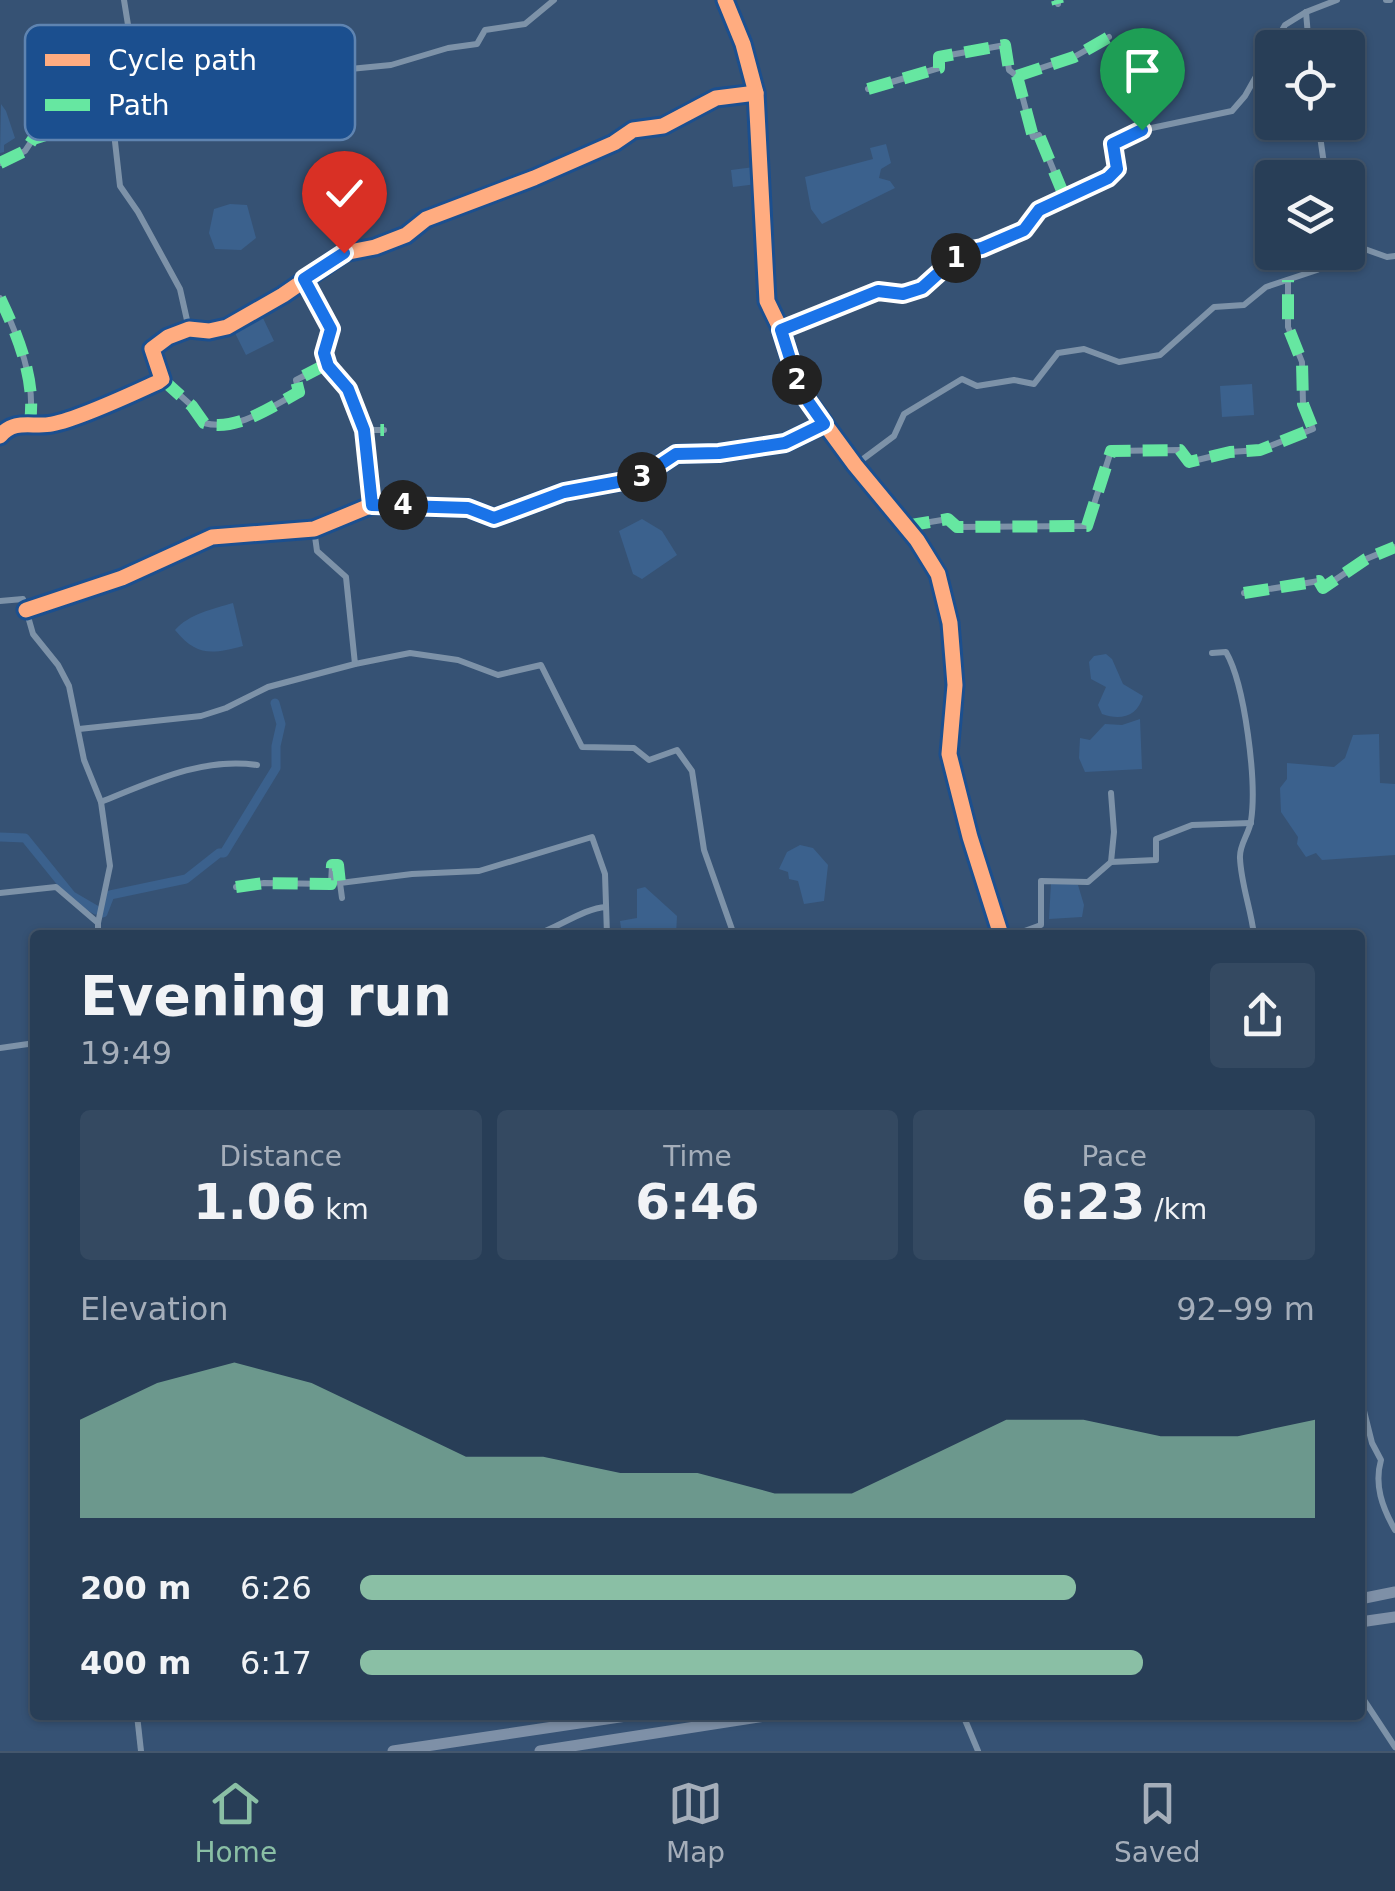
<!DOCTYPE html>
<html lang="en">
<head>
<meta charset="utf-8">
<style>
  :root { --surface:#283e57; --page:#344961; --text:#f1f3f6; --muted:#a5aeba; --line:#44576d; --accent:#8abfa5 }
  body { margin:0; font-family:"DejaVu Sans",sans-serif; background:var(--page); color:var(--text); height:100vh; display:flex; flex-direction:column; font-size:38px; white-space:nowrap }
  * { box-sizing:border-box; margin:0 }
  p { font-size:32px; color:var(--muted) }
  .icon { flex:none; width:55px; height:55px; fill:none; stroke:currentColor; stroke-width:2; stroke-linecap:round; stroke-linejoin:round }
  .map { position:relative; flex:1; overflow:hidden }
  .sheet { position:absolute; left:30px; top:930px; width:1335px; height:790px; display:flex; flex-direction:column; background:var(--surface); border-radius:10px; box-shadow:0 2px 8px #0004,0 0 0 2px var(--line) }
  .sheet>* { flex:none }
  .fabs { position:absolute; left:1255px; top:30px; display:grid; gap:20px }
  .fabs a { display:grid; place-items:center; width:110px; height:110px; border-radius:10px; background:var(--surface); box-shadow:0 2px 8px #0004,0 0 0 2px var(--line); font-size:50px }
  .pin { position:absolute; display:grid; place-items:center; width:85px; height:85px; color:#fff; margin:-102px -42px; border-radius:50% 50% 50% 0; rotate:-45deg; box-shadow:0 0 10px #0007 }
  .pin .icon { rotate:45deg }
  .km { position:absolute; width:50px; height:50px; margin:-25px; border-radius:50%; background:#222; color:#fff; font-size:28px; line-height:50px; text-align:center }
  .round { display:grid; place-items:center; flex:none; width:105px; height:105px; border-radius:10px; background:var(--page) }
  .headline { display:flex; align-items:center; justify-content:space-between; height:170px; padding:0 50px }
  h1 { font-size:55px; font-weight:800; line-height:75px }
  .stats { display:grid; grid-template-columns:repeat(3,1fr); gap:15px; height:170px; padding:10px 50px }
  .stats div { display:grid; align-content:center; border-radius:10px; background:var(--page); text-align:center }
  .stats b { font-size:50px; font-weight:800 }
  .stats small { font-size:28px; font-weight:400 }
  .stats p { font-size:28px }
  .chart { height:280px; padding:20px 50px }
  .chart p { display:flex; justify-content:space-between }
  .chart svg { width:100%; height:180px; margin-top:10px; fill:var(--accent); opacity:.7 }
  ul { padding:0 50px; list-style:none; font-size:32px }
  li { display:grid; grid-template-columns:160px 120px 1fr; align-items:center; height:75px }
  li i { height:25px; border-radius:12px; background:var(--accent) }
  .dock { display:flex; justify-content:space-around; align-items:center; height:140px; border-top:2px solid var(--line); background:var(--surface); font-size:28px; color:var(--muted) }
  .dock a { display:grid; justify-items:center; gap:5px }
  .dock .active { color:var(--accent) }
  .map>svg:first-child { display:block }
  .water { fill:#3b618d }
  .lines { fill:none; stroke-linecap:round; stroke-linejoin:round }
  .canal { stroke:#3b618d; stroke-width:9 }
  .minor { stroke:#7d92a8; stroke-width:6 }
  .trunk { stroke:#7e90a7; stroke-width:11 }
  .quiet { stroke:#66e7a1; stroke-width:12; stroke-dasharray:25 12; stroke-linecap:butt }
  .cycleway-casing { stroke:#1b4f8f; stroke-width:21 }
  .cycleway { stroke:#ffac80; stroke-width:15 }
  .route-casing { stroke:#fff; stroke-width:20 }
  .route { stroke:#1a73e8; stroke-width:12 }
  .key { fill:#1b4f8f; stroke:#5f84b1; stroke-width:2.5 }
  .key-label { font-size:28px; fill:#fff }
</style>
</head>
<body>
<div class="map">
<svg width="1395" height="1751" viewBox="0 0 1395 1751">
  <rect width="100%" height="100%" fill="#365274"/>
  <g class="water">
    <path d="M1,104L6,111L15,138L4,145V152L0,153Z"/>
    <path d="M886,144L891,163L881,169L879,178L890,181L895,188L822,224L811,209L805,177L873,159L870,148Z"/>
    <path d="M754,167L757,184L733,187L731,170Z"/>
    <path d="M230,204L247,205L256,238L241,250L215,249L209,233L214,209Z"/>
    <path d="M262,316L274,341L246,355L234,331Z"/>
    <path d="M1252,384L1254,415L1222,417L1220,386Z"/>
    <path d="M642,519L662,531L677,555L642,579L633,574L619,531Z"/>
    <path d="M233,603L243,646C212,654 197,657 175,630C189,614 213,609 233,603Z"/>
    <path d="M1106,654L1112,659L1123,684L1143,696C1138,716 1121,721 1102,714L1098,705L1106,687L1091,679L1089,662L1094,656Z"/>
    <path d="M1140,719L1142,769L1085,772L1079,758L1080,738L1090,740L1105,724L1122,725Z"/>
    <path d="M1379,734L1380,783L1395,784V855L1322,860L1316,853L1306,857L1297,844L1298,837L1281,812L1280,788L1287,779V763L1334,767L1345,758L1353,735Z"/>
    <path d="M800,845L813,848L828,865L824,901L804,904L798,881L789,879L788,872L779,869L787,852Z"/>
    <path d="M1065,882L1078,885L1084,905L1082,917L1049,919L1051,883Z"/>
    <path d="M645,887L677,916L676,935H622L620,921L637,918V889Z"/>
  </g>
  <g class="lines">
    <g class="canal">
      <path d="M0,837L25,838L72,896L96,910"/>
      <path d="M103,913L110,895L186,879L219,853H224L276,768V746L281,724L275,703"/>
    </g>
    <g class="minor">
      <path d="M124,0L144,124L155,128L265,102L303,79L350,69L391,65L448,48L477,44L485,30L525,24L554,0"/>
      <path d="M725,0L743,44L756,93L767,301L781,330L800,390L855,465L917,540L938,574L950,623L955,685L949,754L970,837L1001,935"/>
      <path d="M1057,0L1058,4"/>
      <path d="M1386,0H1390"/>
      <path d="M1306,12L1309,48"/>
      <path d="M1017,76L1074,57L1109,37"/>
      <path d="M868,89L939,68V57L1005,45L1009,70L1017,76L1033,137L1039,135L1065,198"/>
      <path d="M1318,122L1326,178"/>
      <path d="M144,124H113L120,186L138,212L180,289L189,329"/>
      <path d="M0,163L25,151L33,139L75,126V111L107,103L113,124"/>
      <path d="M1348,243L1387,257L1395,256"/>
      <path d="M305,279L331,329C318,372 329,355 346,385C353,399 356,415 364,430H384"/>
      <path d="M0,298C18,336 36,380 30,422"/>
      <path d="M781,330L878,291L903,294L922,288L963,252L982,249L1025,230L1039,209L1108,178L1117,169L1113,144L1142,130L1232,111L1245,96L1285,25L1306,12L1337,0"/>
      <path d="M162,379L192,406L204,423C236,432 271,407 299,392L296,380L327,364"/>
      <path d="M364,431L372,505"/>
      <path d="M0,436C15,418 33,428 52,424C79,419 132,394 158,382L162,379L152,349L168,337L189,329L209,331L227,327L283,295L344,253L375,247L406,235L426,219L534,178L614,143L633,130L663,126L716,98L756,93"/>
      <path d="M855,465L894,436L904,414L962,379L977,386L1014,380L1034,384L1058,353L1084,349L1119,362L1160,355L1214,307L1244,305L1266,287L1317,270L1321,252"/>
      <path d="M906,526L948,519L957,527L1087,526L1111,451L1180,450L1189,462L1230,452L1260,450L1313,429L1303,404L1302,362L1288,327V280"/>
      <path d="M314,529L317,551L346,577L355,664L410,653L458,660L498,675L541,665L582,747L634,748L649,760L677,750L692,771L704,850L734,935"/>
      <path d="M1244,593L1319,581L1323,588L1366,559L1395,547"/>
      <path d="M0,601L23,599L33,634L58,665L69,686L84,760L101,802L110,866L98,923"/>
      <path d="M26,610L122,578L212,537L314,529L372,505L468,508L494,518L564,492L640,478L676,454L719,453L785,443L824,424"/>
      <path d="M1212,653L1226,652C1245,685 1257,782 1251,821C1249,834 1239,845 1240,858C1241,884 1251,909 1254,935"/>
      <path d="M79,729L201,716L226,708L268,687L355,664"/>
      <path d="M1111,793L1114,832L1111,862"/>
      <path d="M101,802C151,782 202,757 257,765"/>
      <path d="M236,887L264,883L331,884L332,865H338L340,883"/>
      <path d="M0,893L56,887L98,923V935"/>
      <path d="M342,898L340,883L412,874L479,871L592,837L605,874L607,935"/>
      <path d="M319,935L347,932"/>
      <path d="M535,935C558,928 584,908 606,907"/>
      <path d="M1014,935L1041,925V881L1088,882L1111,862L1156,860V839L1192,825L1251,823"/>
      <path d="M0,1048L35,1043"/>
      <path d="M1360,1395L1372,1443L1381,1460C1374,1485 1382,1507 1395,1530"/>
      <path d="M1360,1694L1395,1747"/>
      <path d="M137,1715L141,1751"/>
      <path d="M963,1715L978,1751"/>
    </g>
    <g class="trunk">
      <path d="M1360,1599L1395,1592"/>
      <path d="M1360,1622L1395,1617"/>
      <path d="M393,1751L633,1715"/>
      <path d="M540,1751L772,1715"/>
    </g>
    <g class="quiet">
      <path d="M1057,0L1058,4"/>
      <path d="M1017,76L1074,57L1109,37"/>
      <path d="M868,89L939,68V57L1005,45L1009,70L1017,76L1033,137L1039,135L1065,198"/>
      <path d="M0,163L25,151L33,139L75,126V111L107,103L113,124"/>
      <path d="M305,279L331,329C318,372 329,355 346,385C353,399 356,415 364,430H384"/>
      <path d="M0,298C18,336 36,380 30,422"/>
      <path d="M162,379L192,406L204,423C236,432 271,407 299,392L296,380L327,364"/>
      <path d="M905,526L948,519L957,527L1087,526L1111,451L1180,450L1189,462L1230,452L1260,450L1313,429L1303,404L1302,362L1288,327V280"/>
      <path d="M1244,593L1319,581L1323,588L1366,559L1395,547"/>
      <path d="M236,887L264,883L331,884L332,865H338L340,883"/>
    </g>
    <defs>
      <g id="cycleway">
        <path d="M725,0L743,44L756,93L767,301L781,330L800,390L855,465L917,540L938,574L950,623L955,685L949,754L970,837L1001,935"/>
        <path d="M0,436C15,418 33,428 52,424C79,419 132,394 158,382L162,379L152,349L168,337L189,329L209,331L227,327L283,295L344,253L375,247L406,235L426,219L534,178L614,143L633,130L663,126L716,98L756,93"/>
        <path d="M26,610L122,578L212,537L314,529L372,505L468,508L494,518L564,492L640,478L676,454L719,453L785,443L824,424"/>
      </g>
    </defs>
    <use href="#cycleway" class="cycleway-casing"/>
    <use href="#cycleway" class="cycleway"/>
  </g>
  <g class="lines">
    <defs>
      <path id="route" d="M344,253L304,279L331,329L324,353L328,366L348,389L364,430L372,505L468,508L494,518L564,492L640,478L676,454L719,453L785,443L824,424L800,390L781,330L878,291L903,294L922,288L962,252L982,248L1024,230L1039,210L1108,178L1117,169L1113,144L1142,130"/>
    </defs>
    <use href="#route" class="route-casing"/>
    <use href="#route" class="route"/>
  </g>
  <rect x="25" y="25" width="330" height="115" rx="15" class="key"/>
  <rect x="45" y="54" width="45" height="12" fill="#ffac80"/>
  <rect x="45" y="99" width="45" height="12" fill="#66e7a1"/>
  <g class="key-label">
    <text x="108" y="70">Cycle path</text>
    <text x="108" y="115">Path</text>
  </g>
</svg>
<div class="fabs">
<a><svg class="icon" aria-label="locate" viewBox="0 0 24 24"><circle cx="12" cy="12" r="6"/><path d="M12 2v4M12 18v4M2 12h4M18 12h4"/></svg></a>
<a><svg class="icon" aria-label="layers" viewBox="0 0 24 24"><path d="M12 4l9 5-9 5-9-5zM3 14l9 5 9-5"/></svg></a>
</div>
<div class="pin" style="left:1142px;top:130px;background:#1e9e55"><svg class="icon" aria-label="arrive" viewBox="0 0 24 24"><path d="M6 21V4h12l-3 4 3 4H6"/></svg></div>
<div class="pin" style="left:344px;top:253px;background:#d93025"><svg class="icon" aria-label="check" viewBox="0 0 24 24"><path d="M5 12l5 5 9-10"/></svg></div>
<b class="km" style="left:956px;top:258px">1</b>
<b class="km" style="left:797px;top:380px">2</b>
<b class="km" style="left:642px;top:477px">3</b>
<b class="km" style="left:403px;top:505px">4</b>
<section class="sheet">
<div class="headline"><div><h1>Evening run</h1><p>19:49</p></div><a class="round"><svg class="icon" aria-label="share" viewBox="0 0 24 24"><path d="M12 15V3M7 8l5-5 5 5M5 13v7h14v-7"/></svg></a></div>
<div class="stats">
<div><p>Distance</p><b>1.06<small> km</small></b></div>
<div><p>Time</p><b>6:46</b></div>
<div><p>Pace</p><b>6:23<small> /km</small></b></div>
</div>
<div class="chart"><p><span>Elevation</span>92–99 m</p>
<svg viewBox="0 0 160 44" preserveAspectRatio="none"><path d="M0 44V20L10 11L20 6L30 11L40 20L50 29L60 29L70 33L80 33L90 38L100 38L110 29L120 20L130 20L140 24L150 24L160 20V44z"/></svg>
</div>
<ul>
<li><b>200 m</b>6:26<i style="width:75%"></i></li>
<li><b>400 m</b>6:17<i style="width:82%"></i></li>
</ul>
</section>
</div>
<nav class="dock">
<a class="active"><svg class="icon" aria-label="home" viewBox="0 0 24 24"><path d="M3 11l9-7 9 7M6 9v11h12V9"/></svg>Home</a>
<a><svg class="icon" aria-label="map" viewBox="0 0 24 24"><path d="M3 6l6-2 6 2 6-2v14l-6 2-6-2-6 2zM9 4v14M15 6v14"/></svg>Map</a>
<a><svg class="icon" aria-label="saved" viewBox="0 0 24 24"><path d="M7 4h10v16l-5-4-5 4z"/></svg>Saved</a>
</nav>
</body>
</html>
